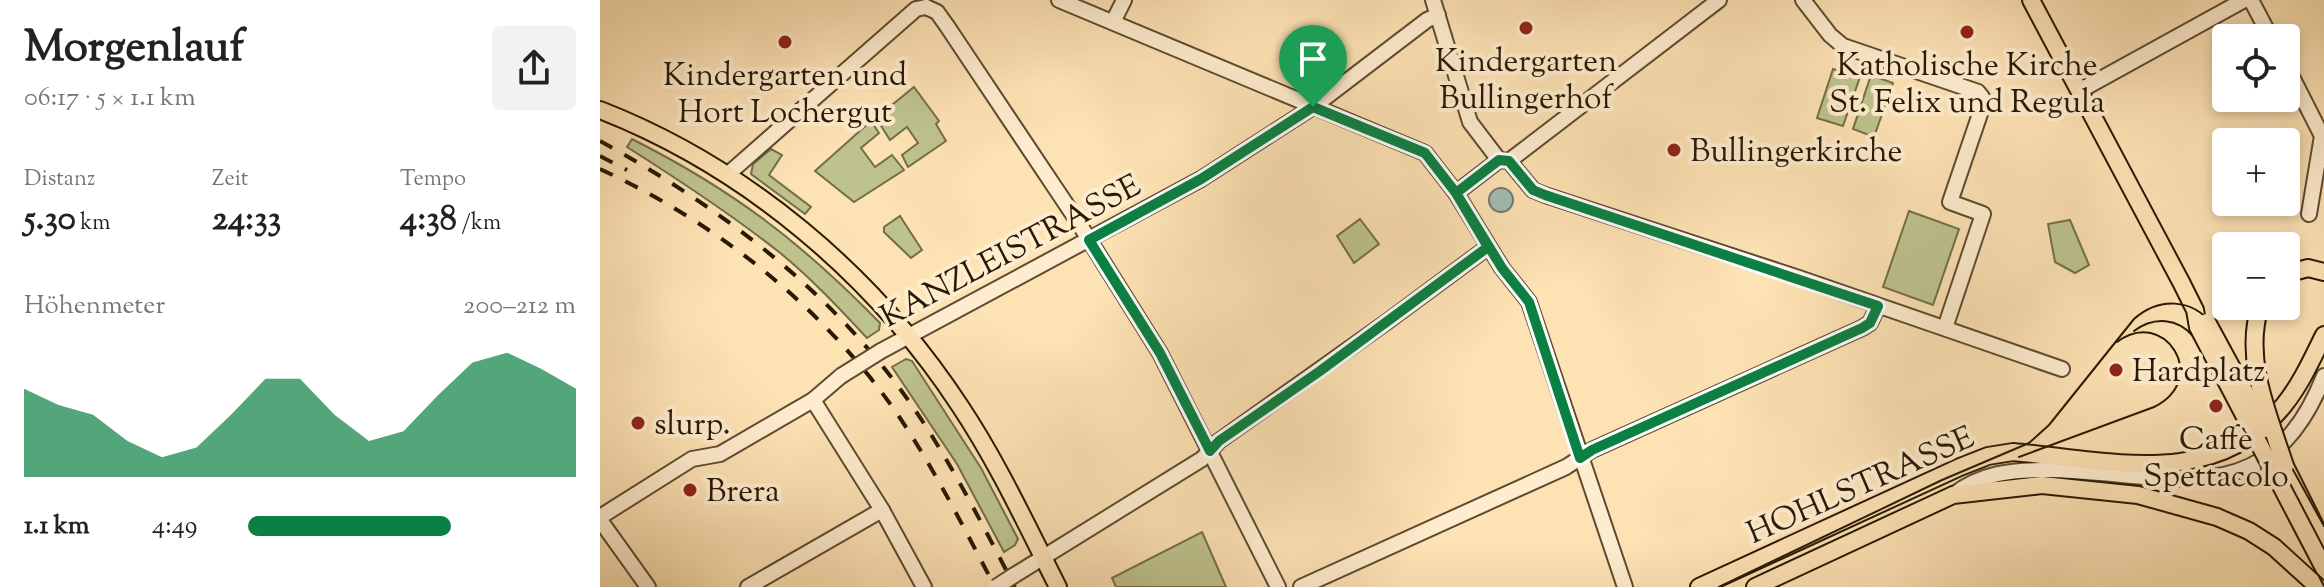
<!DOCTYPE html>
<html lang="de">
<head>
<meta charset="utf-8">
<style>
  :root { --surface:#fff; --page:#f2f2f2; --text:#222; --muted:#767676; --accent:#0b8043 }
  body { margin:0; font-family:"Sorts Mill Goudy",serif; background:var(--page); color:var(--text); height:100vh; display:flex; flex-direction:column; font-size:30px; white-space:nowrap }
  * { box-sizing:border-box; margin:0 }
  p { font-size:26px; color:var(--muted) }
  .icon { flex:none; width:44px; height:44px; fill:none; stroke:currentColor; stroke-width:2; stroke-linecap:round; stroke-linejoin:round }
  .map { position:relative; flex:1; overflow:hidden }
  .side { display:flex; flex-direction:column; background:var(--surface); width:600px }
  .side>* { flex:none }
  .tools { position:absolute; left:1612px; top:24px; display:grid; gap:16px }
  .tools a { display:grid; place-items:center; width:88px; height:88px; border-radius:8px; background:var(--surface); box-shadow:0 4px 12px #0003; font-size:40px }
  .pin { position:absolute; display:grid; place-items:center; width:68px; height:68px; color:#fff; margin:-82px -34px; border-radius:50% 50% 50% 0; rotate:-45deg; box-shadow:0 0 8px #0007 }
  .pin .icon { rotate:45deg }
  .round { display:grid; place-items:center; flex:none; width:84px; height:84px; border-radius:8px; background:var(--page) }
  .head { display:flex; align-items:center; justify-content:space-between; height:136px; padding:0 24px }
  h1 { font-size:44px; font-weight:700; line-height:60px }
  .metrics { display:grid; grid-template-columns:repeat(3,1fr); gap:12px; height:136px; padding:8px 24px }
  .metrics div { display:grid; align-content:center }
  .metrics b { font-size:34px; font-weight:700 }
  .metrics small { font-size:22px; font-weight:400 }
  .metrics p { font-size:22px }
  .chart { height:224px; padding:16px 24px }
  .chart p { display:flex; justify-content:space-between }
  .chart svg { width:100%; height:144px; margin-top:8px; fill:var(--accent); opacity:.7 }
  ul { padding:0 24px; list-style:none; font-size:26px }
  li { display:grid; grid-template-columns:128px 96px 1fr; align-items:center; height:60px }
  li i { height:20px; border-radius:10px; background:var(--accent) }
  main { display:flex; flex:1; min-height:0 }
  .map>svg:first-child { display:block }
  .green { fill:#bec38e; stroke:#736e49; stroke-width:2 }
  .water { fill:#a1bdb3; stroke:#717b6d; stroke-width:2 }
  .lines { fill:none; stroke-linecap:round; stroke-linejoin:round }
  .minor-casing { stroke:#5d4b30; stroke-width:18 }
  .major-casing { stroke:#281904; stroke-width:20 }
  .minor { stroke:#feecce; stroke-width:14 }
  .major { stroke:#fde2b4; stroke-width:16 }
  .tram { stroke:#281904; stroke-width:2 }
  .rail { stroke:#281904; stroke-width:4; stroke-dasharray:14 14; stroke-linecap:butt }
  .minor-bridge-casing { stroke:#5d4b30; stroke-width:18; stroke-linecap:butt }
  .major-bridge-casing { stroke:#281904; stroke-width:20; stroke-linecap:butt }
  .minor-bridge { stroke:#feecce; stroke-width:14 }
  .major-bridge { stroke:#fde2b4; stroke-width:16 }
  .route-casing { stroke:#fff; stroke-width:16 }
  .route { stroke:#0b8043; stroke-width:10 }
  .poi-dot { fill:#8f2418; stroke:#feecce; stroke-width:3 }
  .labels { text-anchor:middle; stroke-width:8; stroke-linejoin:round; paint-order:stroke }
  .poi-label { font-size:32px; fill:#281904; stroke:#feecce }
  .street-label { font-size:32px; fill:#281904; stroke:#feecce }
</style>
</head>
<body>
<main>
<section class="side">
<div class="head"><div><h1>Morgenlauf</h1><p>06:17 · 5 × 1.1 km</p></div><a class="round"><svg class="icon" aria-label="share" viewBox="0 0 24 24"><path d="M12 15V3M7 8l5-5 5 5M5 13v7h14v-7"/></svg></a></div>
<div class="metrics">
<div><p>Distanz</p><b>5.30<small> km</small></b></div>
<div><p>Zeit</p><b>24:33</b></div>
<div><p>Tempo</p><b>4:38<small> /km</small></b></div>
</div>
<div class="chart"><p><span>Höhenmeter</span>200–212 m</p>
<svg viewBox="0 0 160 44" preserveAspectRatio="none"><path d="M0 44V17L10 22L20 25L30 33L40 38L50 35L60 25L70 14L80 14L90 25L100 33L110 30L120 19L130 9L140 6L150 11L160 17V44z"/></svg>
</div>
<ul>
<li><b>1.1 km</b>4:49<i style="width:62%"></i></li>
</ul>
</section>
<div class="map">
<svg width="1724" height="587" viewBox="0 0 1724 587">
  <rect width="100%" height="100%" fill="#fde2b4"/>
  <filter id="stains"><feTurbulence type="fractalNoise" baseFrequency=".0025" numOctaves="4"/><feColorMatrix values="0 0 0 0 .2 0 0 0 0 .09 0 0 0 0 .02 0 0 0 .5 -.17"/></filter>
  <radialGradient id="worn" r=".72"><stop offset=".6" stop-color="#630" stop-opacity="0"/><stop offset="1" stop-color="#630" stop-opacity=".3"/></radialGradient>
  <g class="green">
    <path d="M1233,69L1260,77L1243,126L1217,118Z"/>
    <path d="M1271,75L1293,83L1274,137L1253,129Z"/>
    <path d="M314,87L339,121L336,124L346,141L308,167L302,155L318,143L307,127L290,140L276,118Z"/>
    <path d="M271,121L279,133L261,148L275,167L292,155L304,170L254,202L215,171Z"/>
    <path d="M32,139C133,190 201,242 280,323L279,330L267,338C239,308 211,278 179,252C131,214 79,180 27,147Z"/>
    <path d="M171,149L182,155L169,175L211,207L205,214L151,174L153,164Z"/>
    <path d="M1309,211L1359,229L1333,305L1283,287Z"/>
    <path d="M300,216L322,250L311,258L284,232V227Z"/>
    <path d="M760,219L779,244L754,263L737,236Z"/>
    <path d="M1470,220L1489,265L1475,273L1455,262L1448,224Z"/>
    <path d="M306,359L312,361L381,468L418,539L415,545L404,552L357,464L292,367Z"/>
    <path d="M602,532L626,587H516L512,578Z"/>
  </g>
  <circle class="water" cx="901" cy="200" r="12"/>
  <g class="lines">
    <defs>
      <g id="minor">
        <path d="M459,0L825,153L856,193"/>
        <path d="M833,0L870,122L899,160"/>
        <path d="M1203,0L1230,35L1243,46L1378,92L1382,97L1383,105L1350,202L1383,214L1345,328"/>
        <path d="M1651,0L1671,38"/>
        <path d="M326,7L337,12L347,26L478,222L560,353L678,587"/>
        <path d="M513,22L524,0"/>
        <path d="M1686,65L1722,136L1709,214"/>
        <path d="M1479,91L1644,0"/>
        <path d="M909,161L1119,0"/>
        <path d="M127,175L316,9L326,7"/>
        <path d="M281,351L601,179L713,107L827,20L838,15"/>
        <path d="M213,400L282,510L324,587"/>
        <path d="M1353,495C1381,473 1411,470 1446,470C1566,471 1667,520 1724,376"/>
        <path d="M0,517L92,459L120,454L213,400L241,376"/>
        <path d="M0,520L48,587"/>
        <path d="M413,576L602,459L619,441L788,321L888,247"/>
        <path d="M148,587L282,510"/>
        <path d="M701,587L966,467L992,450L1262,328L1270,323L1278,306"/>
        <path d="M1025,587L929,302L902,268L856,193L899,160L909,161L933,190L945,195L1199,278L1462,369"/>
      </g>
      <g id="major">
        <path d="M1431,0L1581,282L1595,310L1598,327"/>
        <path d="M0,110C146,167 274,275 360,406C398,463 427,526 458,587"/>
        <path d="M1686,274L1708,268L1724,272"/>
        <path d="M1685,466L1724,544"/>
        <path d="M1099,587L1360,467L1388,456L1413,452C1507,460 1616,491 1684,405C1701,384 1712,359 1724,335"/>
        <path d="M1155,587L1353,495L1442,485L1538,495L1617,517L1649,531L1674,547L1718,587"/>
      </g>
    </defs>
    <use href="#minor" class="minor-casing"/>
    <use href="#major" class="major-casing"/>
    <use href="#minor" class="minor"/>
    <use href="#major" class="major"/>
    <g class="tram">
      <path d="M1534,331C1554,316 1578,318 1594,337L1724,586"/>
      <path d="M1419,457L1554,407C1611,379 1564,306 1517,342"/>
      <path d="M1119,587L1342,480L1429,443L1449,425L1534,319C1559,297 1592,298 1613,325L1724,526"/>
    </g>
    <g class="rail">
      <path d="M0,141C120,207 234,292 313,407C352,464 383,526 415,587"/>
      <path d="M0,156L27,170"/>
      <path d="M0,169C119,224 226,309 300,418C336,472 365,530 395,587"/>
    </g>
    <defs>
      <g id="minor-bridge">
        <path d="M241,376L281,351"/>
        <path d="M396,587L413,576"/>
      </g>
      <g id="major-bridge">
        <path d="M1660,306C1643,361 1669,415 1685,466"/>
        <path d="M1607,322L1665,429"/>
        <path d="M1598,327L1724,568"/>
      </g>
    </defs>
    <use href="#minor-bridge" class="minor-bridge-casing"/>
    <use href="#major-bridge" class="major-bridge-casing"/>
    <use href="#minor-bridge" class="minor-bridge"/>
    <use href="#major-bridge" class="major-bridge"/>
  </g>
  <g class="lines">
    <defs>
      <path id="route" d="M713,107L601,179L489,240L560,353L610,451L619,441L720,371L888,247L856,193L899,160L909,161L933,190L945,195L1278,306L1270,323L1262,328L992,450L980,458L929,302L902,268L856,193L825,153L713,107"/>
    </defs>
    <use href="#route" class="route-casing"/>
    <use href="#route" class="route"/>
  </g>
  <g class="poi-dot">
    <circle cx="926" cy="28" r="8"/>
    <circle cx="1367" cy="32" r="8"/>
    <circle cx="185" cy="42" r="8"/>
    <circle cx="1074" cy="150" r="8"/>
    <circle cx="1516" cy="370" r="8"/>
    <circle cx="1616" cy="406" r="8"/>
    <circle cx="38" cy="423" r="8"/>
    <circle cx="90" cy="490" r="8"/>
  </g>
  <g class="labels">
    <g class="poi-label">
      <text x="926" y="71">Kindergarten<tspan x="926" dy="37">Bullingerhof</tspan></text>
      <text x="1367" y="75">Katholische Kirche<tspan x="1367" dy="37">St. Felix und Regula</tspan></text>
      <text x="185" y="85">Kindergarten und<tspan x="185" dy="37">Hort Lochergut</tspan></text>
      <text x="1090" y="161" text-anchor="start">Bullingerkirche</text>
      <text x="1532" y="381" text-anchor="start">Hardplatz</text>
      <text x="54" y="434" text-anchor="start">slurp.</text>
      <text x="1616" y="449">Caffè<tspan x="1616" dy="37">Spettacolo</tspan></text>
      <text x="106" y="501" text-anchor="start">Brera</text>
    </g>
    <g class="street-label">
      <text transform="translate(410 250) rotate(-28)" y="11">KANZLEISTRASSE</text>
      <text transform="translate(1260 484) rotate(-24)" y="11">HOHLSTRASSE</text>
    </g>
  </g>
  <rect width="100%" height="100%" filter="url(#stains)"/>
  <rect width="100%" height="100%" fill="url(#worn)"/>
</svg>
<div class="tools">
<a><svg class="icon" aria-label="locate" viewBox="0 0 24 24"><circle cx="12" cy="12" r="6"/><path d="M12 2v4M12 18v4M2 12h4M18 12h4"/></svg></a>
<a>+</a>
<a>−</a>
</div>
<div class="pin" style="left:713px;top:107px;background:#1e9e55"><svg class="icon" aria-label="arrive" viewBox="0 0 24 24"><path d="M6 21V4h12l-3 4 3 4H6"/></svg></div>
</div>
</main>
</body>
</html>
